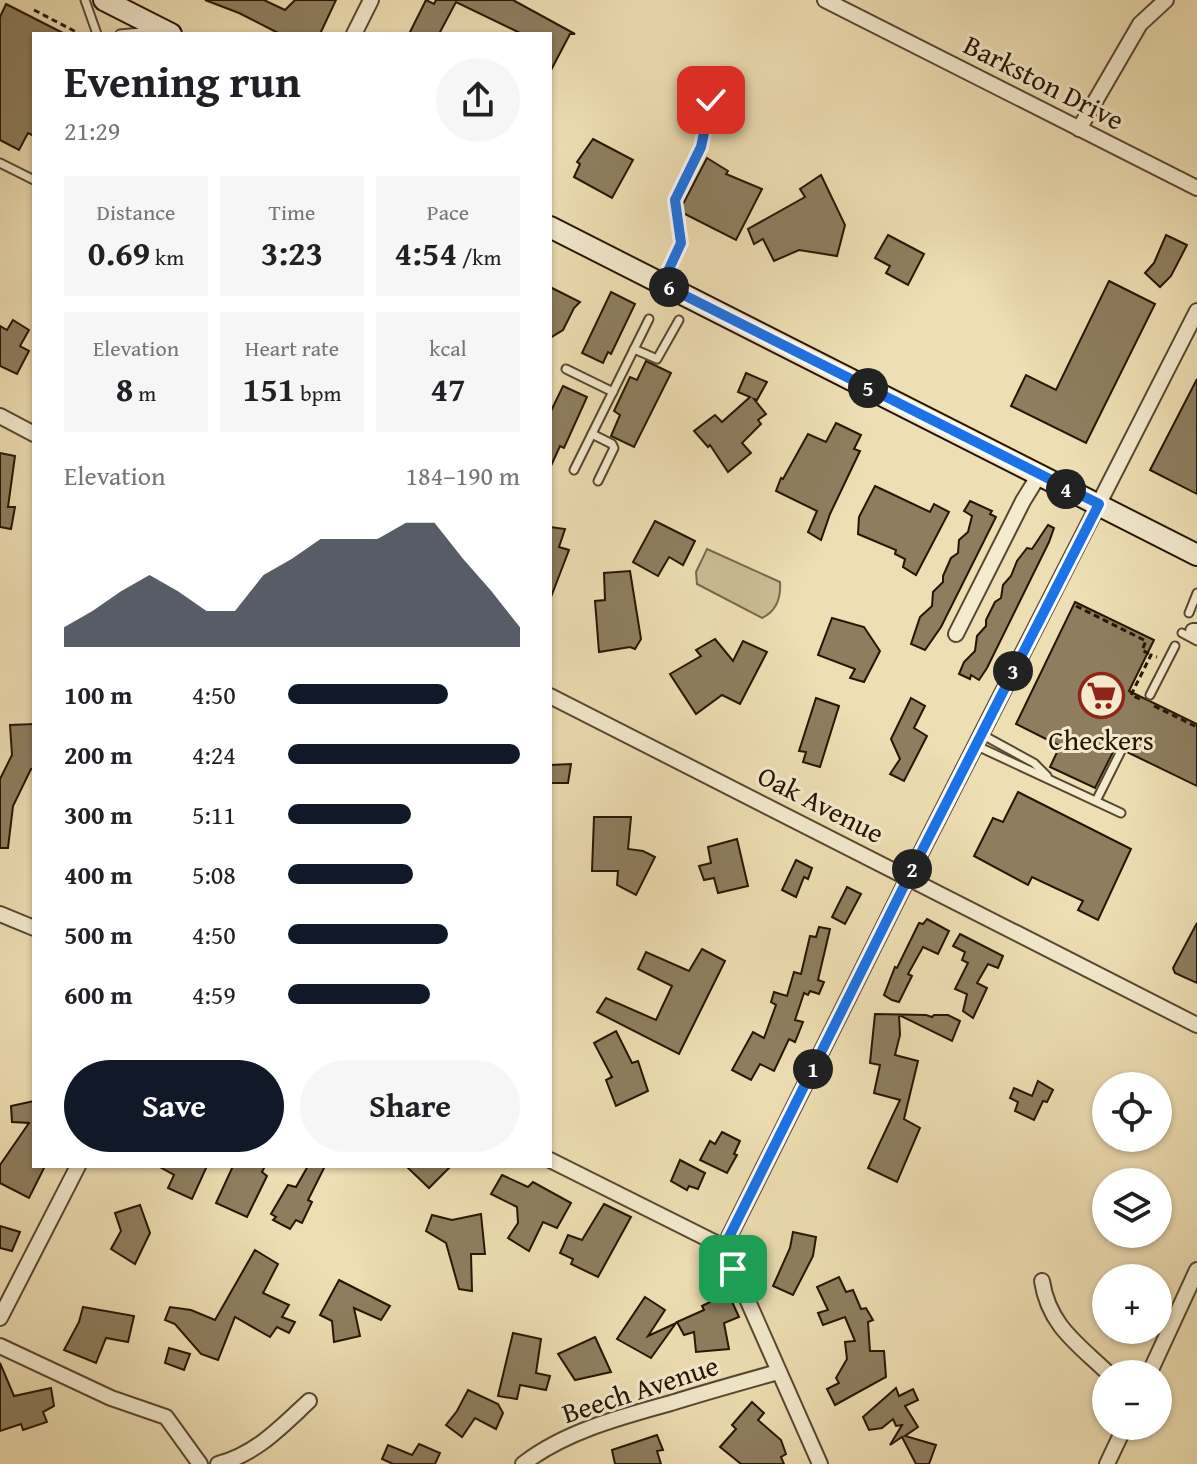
<!DOCTYPE html>
<html lang="en">
<head>
<meta charset="utf-8">
<style>
  :root { --surface:#fff; --page:#f6f6f6; --text:#202124; --muted:#757577; --accent:#111827 }
  body { margin:0; font-family:"Gentium Book Plus",serif; background:var(--page); color:var(--text); height:100vh; display:flex; flex-direction:column; font-size:30px; white-space:nowrap }
  * { box-sizing:border-box; margin:0 }
  p { font-size:26px; color:var(--muted) }
  .icon { flex:none; width:44px; height:44px; fill:none; stroke:currentColor; stroke-width:2; stroke-linecap:round; stroke-linejoin:round }
  .map { position:relative; flex:1; overflow:hidden }
  .drawer { position:absolute; left:32px; top:32px; width:520px; height:1136px; display:flex; flex-direction:column; background:var(--surface); border-radius:0px; box-shadow:0 2px 6px #0004 }
  .drawer>* { flex:none }
  .controls { position:absolute; left:1092px; top:1072px; display:grid; gap:16px }
  .controls a { display:grid; place-items:center; width:80px; height:80px; border-radius:50%; background:var(--surface); box-shadow:0 2px 6px #0004; font-size:40px }
  .pin { position:absolute; display:grid; place-items:center; width:68px; height:68px; color:#fff; margin:-34px; border-radius:16px; box-shadow:0 4px 12px #0006 }
  .km { position:absolute; width:40px; height:40px; margin:-20px; border-radius:50%; background:#222; color:#fff; font-size:22px; line-height:40px; text-align:center }
  .round { display:grid; place-items:center; flex:none; width:84px; height:84px; border-radius:42px; background:var(--page) }
  .overview { display:flex; align-items:center; justify-content:space-between; height:136px; padding:0 32px }
  h1 { font-size:44px; font-weight:600; line-height:60px }
  .figures { display:grid; grid-template-columns:repeat(3,1fr); gap:12px; height:136px; padding:8px 32px }
  .figures div { display:grid; align-content:center; border-radius:0px; background:var(--page); text-align:center }
  .figures b { font-size:34px; font-weight:600 }
  .figures small { font-size:22px; font-weight:400 }
  .figures p { font-size:22px }
  .chart { height:224px; padding:16px 32px }
  .chart p { display:flex; justify-content:space-between }
  .chart svg { width:100%; height:144px; margin-top:8px; fill:var(--accent); opacity:.7 }
  .primary-button { display:flex; gap:16px; margin-top:auto; padding:16px 32px }
  .primary-button a { flex:1; height:92px; border-radius:48px; background:var(--accent); color:#fff; font-size:32px; font-weight:600; line-height:92px; text-align:center }
  .primary-button a+a { background:var(--page); color:var(--text) }
  ul { padding:0 32px; list-style:none; font-size:26px }
  li { display:grid; grid-template-columns:128px 96px 1fr; align-items:center; height:60px }
  li i { height:20px; border-radius:10px; background:var(--accent) }
  .map>svg:first-child { display:block }
  .green { fill:#ccbc95; stroke:#79684c; stroke-width:2 }
  .building { fill:#8e7e5f; stroke:#261504; stroke-width:2 }
  .lines { fill:none; stroke-linecap:round; stroke-linejoin:round }
  .lane-casing { stroke:#584730; stroke-width:11 }
  .street-casing { stroke:#584730; stroke-width:18 }
  .secondary-casing { stroke:#261504; stroke-width:24 }
  .path { stroke:#261504; stroke-width:3; stroke-dasharray:6 4; stroke-linecap:butt }
  .lane { stroke:#f4eace; stroke-width:7 }
  .street { stroke:#f4eace; stroke-width:14 }
  .secondary { stroke:#f4eace; stroke-width:20 }
  .route-casing { stroke:#fff; stroke-width:16 }
  .route { stroke:#1a73e8; stroke-width:10 }
  .labels { text-anchor:middle; stroke-width:6; stroke-linejoin:round; paint-order:stroke }
  .street-label { font-size:28px; fill:#261504; stroke:#f4eace }
  .poi-label { font-size:28px; fill:#261504; stroke:#f4eace }
</style>
</head>
<body>
<div class="map">
<svg width="1197" height="1464" viewBox="0 0 1197 1464">
  <rect width="100%" height="100%" fill="#eedeb3"/>
  <filter id="stains"><feTurbulence type="fractalNoise" baseFrequency=".0025" numOctaves="4"/><feColorMatrix values="0 0 0 0 .2 0 0 0 0 .09 0 0 0 0 .02 0 0 0 .5 -.17"/></filter>
  <radialGradient id="worn" r=".72"><stop offset=".6" stop-color="#630" stop-opacity="0"/><stop offset="1" stop-color="#630" stop-opacity=".3"/></radialGradient>
  <path class="green" d="M707,549L780,582C781,597 777,611 762,618L697,584L696,572Z"/>
  <g class="building">
    <path d="M205,0H264L285,10L295,0H336L320,34H280L239,13Z"/>
    <path d="M426,0L434,4L436,0H513L575,34H570L550,72V34H522L456,2L439,34H409Z"/>
    <path d="M6,4L65,34H34V136L28,133L19,150L0,140V17Z"/>
    <path d="M593,139L633,160L612,198L574,177L580,164L577,162Z"/>
    <path d="M707,158L728,171L726,174L762,189L736,240L683,213L682,206Z"/>
    <path d="M821,175L845,225L837,256L799,250L774,261L763,239L754,244L748,229L805,197L800,189Z"/>
    <path d="M888,235L924,254L908,285L886,273L890,266L875,258Z"/>
    <path d="M1166,235L1187,245L1171,276L1160,287L1145,273L1154,263Z"/>
    <path d="M1109,281L1155,304L1086,443L1011,406L1026,375L1056,390Z"/>
    <path d="M550,287L580,302L574,308L563,330L550,338Z"/>
    <path d="M611,292L635,304L611,354L608,352L603,363L582,353Z"/>
    <path d="M13,320L29,330L20,346L29,351L17,374L0,366V326L7,330Z"/>
    <path d="M646,361L671,373L634,447L611,436L620,415L614,411L630,377L637,380Z"/>
    <path d="M746,373L767,382L757,400L754,399L766,414L758,420L761,424L742,443L751,453L728,472L710,445L708,447L694,431L715,415L722,422L750,397L738,392Z"/>
    <path d="M1197,379V494L1150,470Z"/>
    <path d="M563,386L587,397L564,448L560,446L550,468V413Z"/>
    <path d="M836,423L861,435L854,449L860,451L830,514L821,540L808,532L817,511L776,491L781,478L783,479L808,434L826,442Z"/>
    <path d="M0,453L15,456L8,507H15L11,529L0,527Z"/>
    <path d="M875,486L930,512L934,504L949,512L916,575L903,567L905,559L895,554L896,550L858,534L859,517Z"/>
    <path d="M970,501L992,511L990,514L996,517L941,627L925,650L911,644L920,617L932,606L933,592L943,582V576L951,558L958,553L959,540L968,532L972,516L964,511Z"/>
    <path d="M655,521L695,541L683,565L669,557L658,576L633,562Z"/>
    <path d="M1048,525L1054,528L1049,542L987,668L979,680L971,675L970,679L959,674L964,662L975,651L977,636L986,626V620L995,602L1001,598L1003,585L1011,576L1017,561L1027,548L1032,549Z"/>
    <path d="M550,527L565,529L559,547L569,550L551,597Z"/>
    <path d="M630,571L641,639L635,649L630,647L599,652L595,601L605,600L604,573Z"/>
    <path d="M1075,602L1154,640L1129,691L1197,724V786L1127,752L1126,747L1121,745L1116,746L1095,788L1050,767L1060,746L1016,724Z"/>
    <path d="M832,618L864,627L880,651L864,682L850,678L855,669L818,655Z"/>
    <path d="M715,639L733,661L743,641L767,652L740,704L722,695L696,714L670,674L701,656L696,650Z"/>
    <path d="M816,698L839,706L820,767L803,762L806,752L799,751Z"/>
    <path d="M911,698L925,706L914,728L927,736L904,781L890,774L900,759L891,739Z"/>
    <path d="M34,724V769H31L13,806L8,848H0V779L12,755L10,725Z"/>
    <path d="M571,764L568,783H550V765Z"/>
    <path d="M1018,792L1131,849L1098,920L1078,910L1083,901L1032,877L1028,885L974,856L993,818L1003,822Z"/>
    <path d="M594,817H631L628,849L643,851L655,857L636,895L617,885L618,871H592Z"/>
    <path d="M737,839L748,886L718,893L714,878L704,880L699,866L711,863L708,847Z"/>
    <path d="M796,860L812,868L808,879L804,877L796,897L782,890Z"/>
    <path d="M847,887L861,894L845,924L832,917Z"/>
    <path d="M927,919L949,931L938,954L923,947L908,974L912,976L899,1002L892,1000L884,995L895,967L897,968L919,923L923,924Z"/>
    <path d="M1197,923V983L1175,973L1173,968Z"/>
    <path d="M819,927L830,929L818,980L824,982L819,994L810,991L808,995L804,993L795,1020L803,1022L795,1042L789,1039L774,1071L760,1064L751,1080L732,1070L753,1032L764,1038L776,1005L771,1002L774,992L787,996L794,972L801,974L810,936L816,937Z"/>
    <path d="M960,934L1003,956L998,968L988,964L977,983L987,988L973,1018L963,1011L967,994L955,989L968,963L962,960L965,952L953,946Z"/>
    <path d="M702,949L725,961L679,1054L597,1012L606,998L656,1020L672,986L638,969L646,952L689,971Z"/>
    <path d="M875,1014L926,1015L932,1017L934,1015H948L960,1021L952,1041L899,1015L900,1035L895,1055L918,1061L904,1119L920,1128L897,1182L868,1168L900,1100L874,1093L880,1065L870,1063Z"/>
    <path d="M616,1031L632,1063L638,1061L648,1091L616,1106L606,1080L612,1077L594,1043Z"/>
    <path d="M1038,1081L1053,1090L1047,1102L1043,1101L1034,1120L1015,1111L1018,1102L1010,1098L1014,1088L1032,1096Z"/>
    <path d="M34,1101V1166H45L29,1198L0,1183V1165L29,1123L12,1122L11,1106Z"/>
    <path d="M722,1132L740,1141L734,1154L737,1155L727,1173L700,1160L710,1141L715,1144Z"/>
    <path d="M680,1160L705,1173L698,1189L689,1186L687,1190L671,1181Z"/>
    <path d="M158,1166H207L192,1199L168,1188L174,1175Z"/>
    <path d="M233,1166H265L262,1172L267,1176L247,1217L216,1203Z"/>
    <path d="M308,1166H325L308,1200L312,1202L302,1223L296,1220L290,1229L273,1220L276,1217L271,1214L288,1185L296,1187Z"/>
    <path d="M406,1166H451L429,1188Z"/>
    <path d="M502,1175L528,1187L533,1182L571,1203L557,1228L543,1222L529,1251L508,1238L518,1223L517,1207L491,1194Z"/>
    <path d="M604,1204L631,1217L598,1277L571,1264L573,1259L560,1253L568,1235L582,1240Z"/>
    <path d="M140,1205L150,1233L135,1264L111,1249L121,1231L115,1213Z"/>
    <path d="M481,1214L485,1254H471L472,1291L459,1289L446,1243L426,1231L432,1215L452,1220Z"/>
    <path d="M0,1226L20,1232L12,1251L0,1248Z"/>
    <path d="M793,1232L816,1237L813,1256L793,1295L773,1286L790,1248Z"/>
    <path d="M255,1250L278,1264L263,1293L289,1305L282,1317L295,1322L289,1333L277,1327L270,1337L235,1317L218,1360L201,1354L175,1324L165,1320L170,1307L191,1310L215,1320Z"/>
    <path d="M839,1277L846,1292L853,1290L861,1309L866,1308L873,1320L868,1322L870,1351H884L886,1377L835,1405L827,1389L839,1383L836,1378L847,1359L845,1342L855,1341L845,1317L823,1325L818,1313L828,1310L817,1287Z"/>
    <path d="M339,1280L390,1306L381,1320L354,1308L360,1336L334,1342L332,1321L320,1315Z"/>
    <path d="M728,1293L739,1317L724,1323L729,1349L696,1352L694,1332L684,1335L677,1322L704,1310L702,1306Z"/>
    <path d="M645,1297L665,1310L648,1336L676,1323L651,1358L617,1339Z"/>
    <path d="M83,1307L134,1316L128,1342L106,1338L96,1363L64,1350L79,1322Z"/>
    <path d="M513,1333L541,1339L536,1373L550,1376L546,1390L520,1385L517,1399L498,1396Z"/>
    <path d="M595,1337L611,1372L575,1380L558,1354Z"/>
    <path d="M169,1348L190,1354L184,1370L165,1363Z"/>
    <path d="M0,1363L14,1396L51,1388L54,1406L43,1412L47,1422L23,1430L21,1424L0,1431Z"/>
    <path d="M896,1388L899,1396L913,1389L918,1400L905,1406L918,1427L905,1436L936,1445L929,1464H916L902,1437L890,1445L902,1425L896,1426L893,1419L882,1428L869,1430L863,1417Z"/>
    <path d="M468,1390L498,1404L503,1413L496,1429L475,1418L462,1437L446,1425L457,1411Z"/>
    <path d="M752,1402L764,1413L758,1420L781,1440L786,1454L781,1457L784,1464H741L720,1447L736,1429L732,1425Z"/>
    <path d="M657,1435L663,1450L657,1451L661,1464H615L612,1450Z"/>
    <path d="M419,1444L440,1453L435,1464H393L382,1459L388,1445L412,1455Z"/>
  </g>
  <g class="lines">
    <defs>
      <g id="lane">
        <path d="M85,0L97,34"/>
        <path d="M120,34L151,31"/>
        <path d="M0,163L34,180"/>
        <path d="M663,282L681,243L675,200L701,147L711,100"/>
        <path d="M634,349L657,359L679,320"/>
        <path d="M566,369L613,392"/>
        <path d="M592,434L612,444L614,448L598,481"/>
        <path d="M574,470L649,319"/>
        <path d="M1189,613L1197,593"/>
        <path d="M1182,633L1197,641"/>
        <path d="M1150,695L1175,646"/>
        <path d="M981,734L1034,763L1047,776"/>
        <path d="M975,745L1121,813"/>
        <path d="M1096,801L1121,751"/>
      </g>
      <g id="street">
        <path d="M825,0L1197,188"/>
        <path d="M354,34L371,0"/>
        <path d="M1079,129L1140,24L1166,0"/>
        <path d="M0,416L34,434"/>
        <path d="M1193,631H1197"/>
        <path d="M956,634L1023,501L1039,475"/>
        <path d="M550,696L1197,1025"/>
        <path d="M0,914L34,928"/>
        <path d="M550,1160L724,1247"/>
        <path d="M724,1247L908,878L1197,311"/>
        <path d="M724,1247L820,1464"/>
        <path d="M1042,1281C1049,1326 1078,1344 1109,1374"/>
        <path d="M0,1318L78,1166"/>
        <path d="M0,1346L111,1398L166,1417L200,1464"/>
        <path d="M1149,1374L1197,1270"/>
        <path d="M218,1464C256,1454 280,1428 309,1401"/>
        <path d="M523,1464C564,1432 620,1417 671,1403C706,1392 742,1382 778,1372"/>
        <path d="M1107,1464L1125,1426"/>
      </g>
      <g id="secondary">
        <path d="M104,0L171,34"/>
        <path d="M550,227L1197,555"/>
      </g>
    </defs>
    <use href="#lane" class="lane-casing"/>
    <use href="#street" class="street-casing"/>
    <use href="#secondary" class="secondary-casing"/>
    <g class="path">
      <path d="M34,10L80,34"/>
      <path d="M1076,606L1146,641L1142,650L1151,655"/>
      <path d="M1140,699L1131,695L1151,655L1157,657"/>
      <path d="M1154,706L1197,727"/>
    </g>
    <use href="#lane" class="lane"/>
    <use href="#street" class="street"/>
    <use href="#secondary" class="secondary"/>
  </g>
  <g class="lines">
    <defs>
      <path id="route" d="M711,100L701,147L675,200L681,243L662,284L1099,504L908,878L724,1247L733,1269"/>
    </defs>
    <use href="#route" class="route-casing"/>
    <use href="#route" class="route"/>
  </g>
  <defs>
    <symbol id="supermarket-ring" viewBox="-11 -11 22 22"><circle r="9.5" fill="#f4eace" stroke="#8f2418" stroke-width="1.5"/><path d="M-6-5.5h2.5l.6 2H6L4.5 2H-2.5L-4.4-4H-6ZM-1.5 3.2a1.3 1.3 0 1 0 .1 0ZM3 3.2a1.3 1.3 0 1 0 .1 0Z" fill="#8f2418"/></symbol>
  </defs>
  <g fill-rule="evenodd">
    <use href="#supermarket-ring" x="1076" y="670" width="51" height="51"/>
  </g>
  <g class="labels">
    <g class="street-label">
      <text transform="translate(1044 82) rotate(27)" y="10">Barkston Drive</text>
      <text transform="translate(821 804) rotate(27)" y="10">Oak Avenue</text>
      <text transform="translate(640 1389) rotate(-18)" y="10">Beech Avenue</text>
    </g>
    <g class="poi-label">
      <text x="1101" y="750">Checkers</text>
    </g>
  </g>
  <rect width="100%" height="100%" filter="url(#stains)"/>
  <rect width="100%" height="100%" fill="url(#worn)"/>
</svg>
<div class="controls">
<a><svg class="icon" aria-label="locate" viewBox="0 0 24 24"><circle cx="12" cy="12" r="6"/><path d="M12 2v4M12 18v4M2 12h4M18 12h4"/></svg></a>
<a><svg class="icon" aria-label="layers" viewBox="0 0 24 24"><path d="M12 4l9 5-9 5-9-5zM3 14l9 5 9-5"/></svg></a>
<a>+</a>
<a>−</a>
</div>
<div class="pin" style="left:733px;top:1269px;background:#1e9e55"><svg class="icon" aria-label="arrive" viewBox="0 0 24 24"><path d="M6 21V4h12l-3 4 3 4H6"/></svg></div>
<div class="pin" style="left:711px;top:100px;background:#d93025"><svg class="icon" aria-label="check" viewBox="0 0 24 24"><path d="M5 12l5 5 9-10"/></svg></div>
<b class="km" style="left:813px;top:1069px">1</b>
<b class="km" style="left:912px;top:869px">2</b>
<b class="km" style="left:1013px;top:671px">3</b>
<b class="km" style="left:1066px;top:489px">4</b>
<b class="km" style="left:868px;top:388px">5</b>
<b class="km" style="left:669px;top:287px">6</b>
<section class="drawer">
<div class="overview"><div><h1>Evening run</h1><p>21:29</p></div><a class="round"><svg class="icon" aria-label="share" viewBox="0 0 24 24"><path d="M12 15V3M7 8l5-5 5 5M5 13v7h14v-7"/></svg></a></div>
<div class="figures">
<div><p>Distance</p><b>0.69<small> km</small></b></div>
<div><p>Time</p><b>3:23</b></div>
<div><p>Pace</p><b>4:54<small> /km</small></b></div>
</div>
<div class="figures">
<div><p>Elevation</p><b>8<small> m</small></b></div>
<div><p>Heart rate</p><b>151<small> bpm</small></b></div>
<div><p>kcal</p><b>47</b></div>
</div>
<div class="chart"><p><span>Elevation</span>184–190 m</p>
<svg viewBox="0 0 160 44" preserveAspectRatio="none"><path d="M0 44V38L10 33L20 27L30 22L40 27L50 33L60 33L70 22L80 17L90 11L100 11L110 11L120 6L130 6L140 17L150 27L160 38V44z"/></svg>
</div>
<ul>
<li><b>100 m</b>4:50<i style="width:69%"></i></li>
<li><b>200 m</b>4:24<i style="width:100%"></i></li>
<li><b>300 m</b>5:11<i style="width:53%"></i></li>
<li><b>400 m</b>5:08<i style="width:54%"></i></li>
<li><b>500 m</b>4:50<i style="width:69%"></i></li>
<li><b>600 m</b>4:59<i style="width:61%"></i></li>
</ul>
<div class="primary-button"><a>Save</a><a>Share</a></div>
</section>
</div>
</body>
</html>
